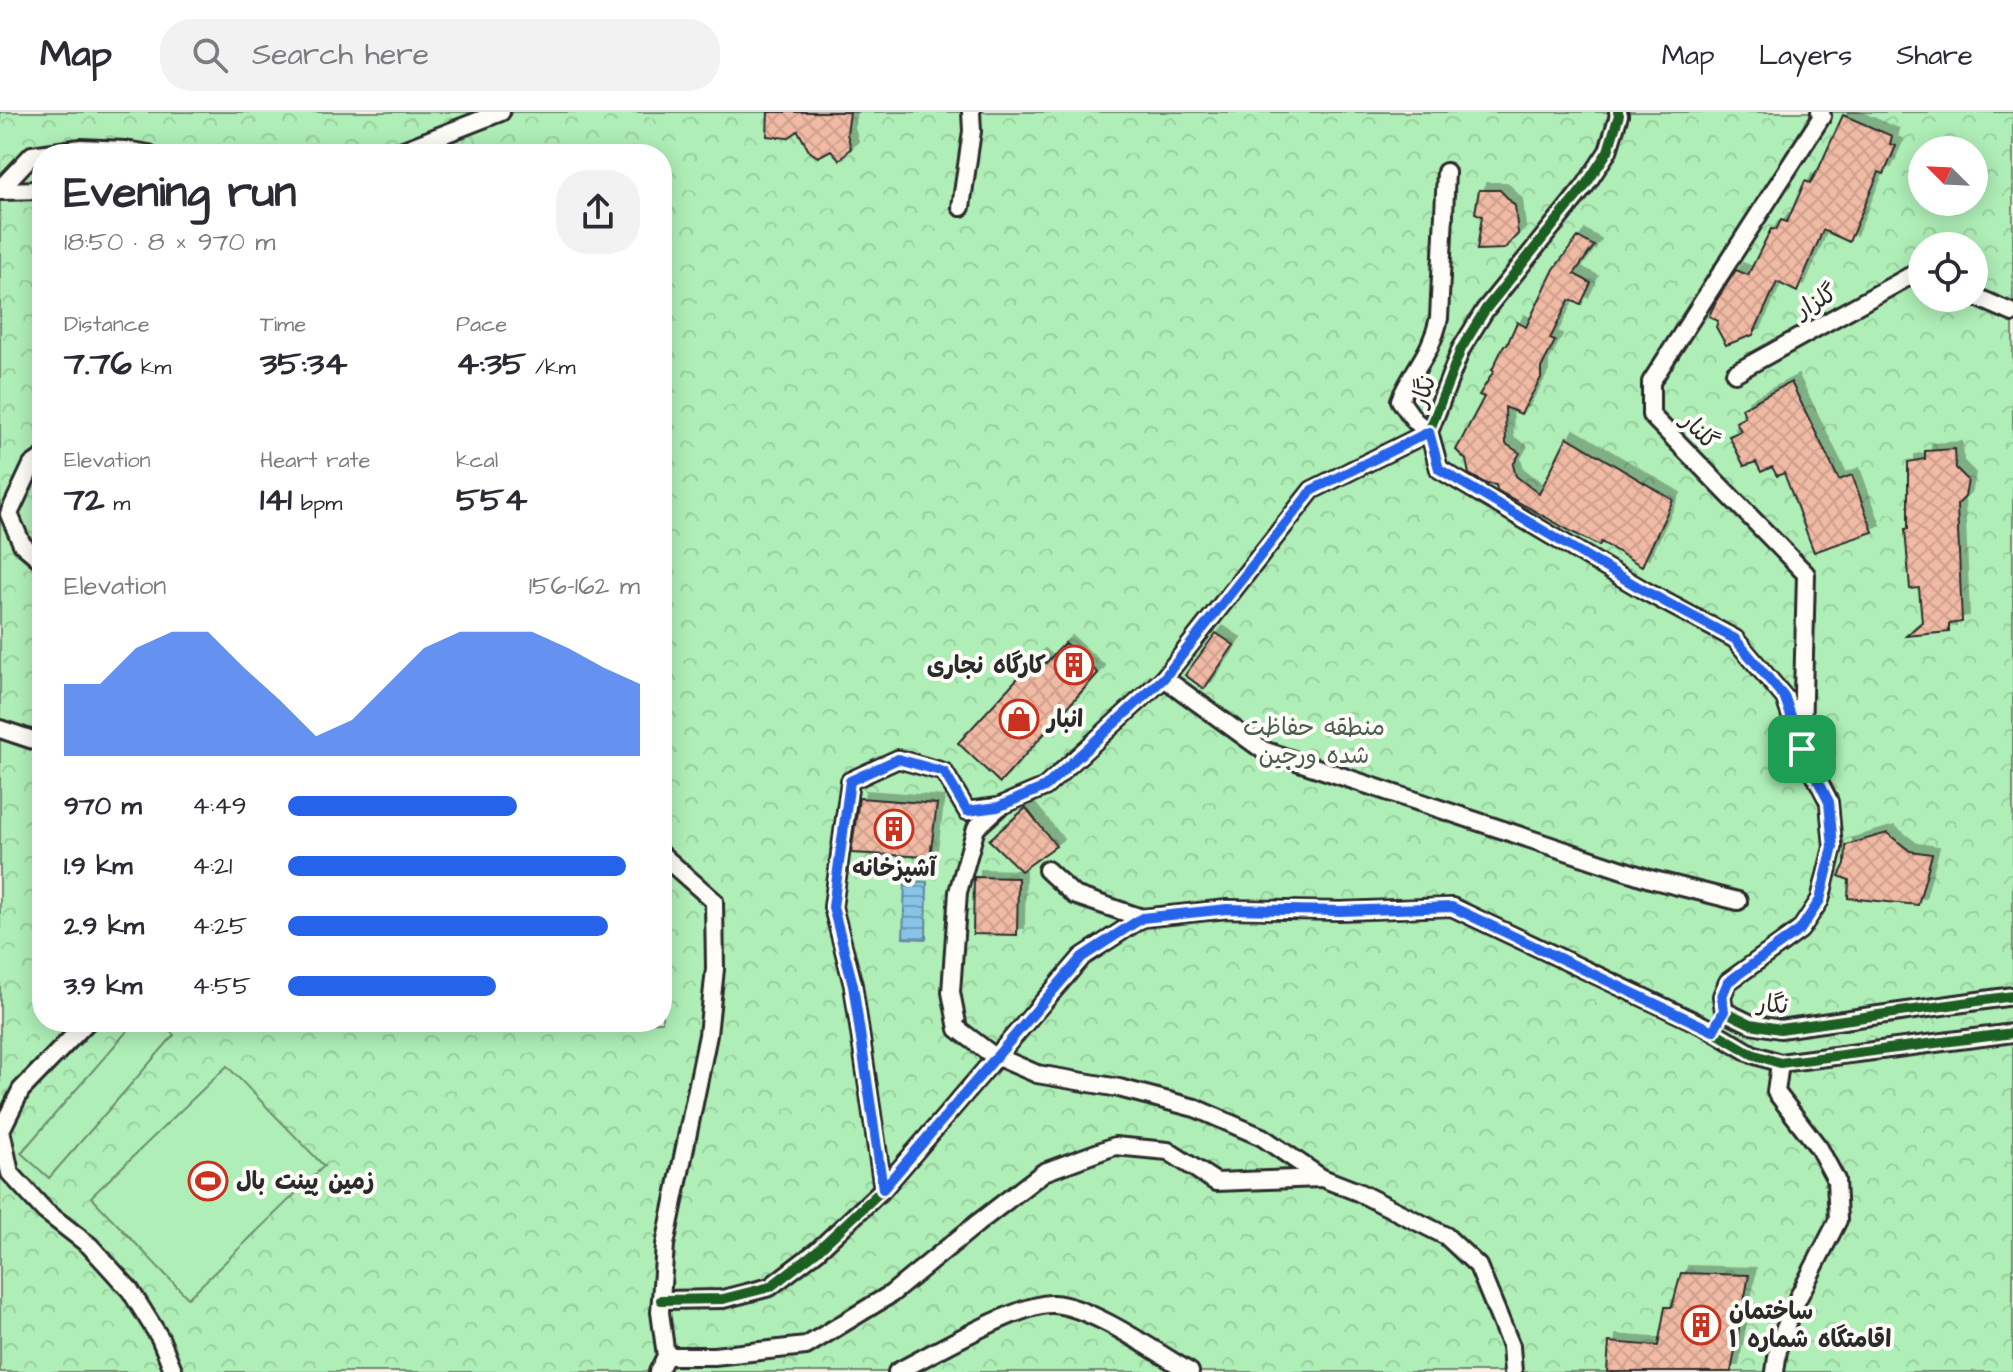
<!DOCTYPE html>
<html lang="en">
<head>
<meta charset="utf-8">
<style>
  :root { --surface:#fff; --page:#f2f2f3; --text:#2b2b33; --muted:#7c7c81; --line:#e1e1e2; --accent:#2563eb }
  body { margin:0; font-family:"Architects Daughter","Playpen Sans Arabic",sans-serif; background:var(--page); color:var(--text); height:100vh; display:flex; flex-direction:column; font-size:30px; white-space:nowrap }
  * { box-sizing:border-box; margin:0 }
  p { font-size:26px; color:var(--muted) }
  .icon { flex:none; width:44px; height:44px; fill:none; stroke:currentColor; stroke-width:2; stroke-linecap:round; stroke-linejoin:round }
  .map { position:relative; flex:1; overflow:hidden }
  .details { position:absolute; left:32px; top:32px; width:640px; height:888px; display:flex; flex-direction:column; background:var(--surface); border-radius:32px; box-shadow:0 4px 20px #0003 }
  .details>* { flex:none }
  .needle { width:52px; rotate:294deg }
  .tools { position:absolute; left:1908px; top:24px; display:grid; gap:16px }
  .tools a { display:grid; place-items:center; width:80px; height:80px; border-radius:50%; background:var(--surface); box-shadow:0 4px 20px #0003; font-size:40px }
  .pin { position:absolute; display:grid; place-items:center; width:68px; height:68px; color:#fff; margin:-34px; border-radius:16px; box-shadow:0 4px 12px #0006 }
  .round { display:grid; place-items:center; flex:none; width:84px; height:84px; border-radius:32px; background:var(--page) }
  .head { display:flex; align-items:center; justify-content:space-between; height:136px; padding:0 32px }
  h1 { font-size:44px; font-weight:800; line-height:60px }
  .stats { display:grid; grid-template-columns:repeat(3,1fr); gap:12px; height:136px; padding:8px 32px }
  .stats div { display:grid; align-content:center }
  .stats b { font-size:34px; font-weight:800 }
  .stats small { font-size:22px; font-weight:400 }
  .stats p { font-size:22px }
  .chart { height:224px; padding:16px 32px }
  .chart p { display:flex; justify-content:space-between }
  .chart svg { width:100%; height:144px; margin-top:8px; fill:var(--accent); opacity:.7 }
  ul { padding:0 32px; list-style:none; font-size:26px }
  li { display:grid; grid-template-columns:128px 96px 1fr; align-items:center; height:60px }
  li i { height:20px; border-radius:10px; background:var(--accent) }
  header { display:flex; align-items:center; gap:48px; box-sizing:border-box; height:112px; padding:0 40px; background:var(--surface); border-bottom:2px solid var(--line) }
  header strong { font-size:38px }
  nav { display:flex; gap:44px; margin-inline-start:auto; font-size:28px }
  .search { width:560px; height:72px; background:var(--page); display:flex; align-items:center; gap:20px; box-sizing:border-box; padding:0 28px; border-radius:32px; color:var(--muted); font-size:30px }
  .map>svg:first-child { display:block }
  .park { fill:url(#park-crowns); stroke:#6d8d71; stroke-width:2; fill-rule:evenodd }
  .pitch { fill:#afefb7; stroke:#6d8d71; stroke-width:2 }
  .water { fill:url(#water-rules); stroke:#62879c; stroke-width:2 }
  .building { fill:url(#building-cross-hatch); stroke:#2b2b2b; stroke-width:2; filter:url(#shadow) }
  .lines { fill:none; stroke-linecap:round; stroke-linejoin:round }
  .minor-casing { stroke:#2b2b2b; stroke-width:22 }
  .minor { stroke:#fdfcf7; stroke-width:16 }
  .minor-bridge-casing { stroke:#2b2b2b; stroke-width:22; stroke-linecap:butt }
  .minor-bridge { stroke:#fdfcf7; stroke-width:16 }
  .cycleway-casing { stroke:#fdfcf7; stroke-width:15 }
  .cycleway { stroke:#1b5e20; stroke-width:10 }
  .route-casing { stroke:#fff; stroke-width:16 }
  .route { stroke:#2563eb; stroke-width:10 }
  .labels { text-anchor:middle; stroke-width:8; stroke-linejoin:round; paint-order:stroke }
  .street-label { font-size:24px; fill:#2b2b2b; stroke:#fdfcf7 }
  .poi-label { font-size:24px; font-weight:bold; fill:#2b2b2b; stroke:#fdfcf7; text-anchor:start }
  .park-label { font-size:24px; fill:#4c5c4e; stroke:#fdfcf7 }
</style>
</head>
<body>
<header>
<strong>Map</strong>
<div class="search"><svg class="icon" aria-label="search" viewBox="0 0 24 24"><circle cx="10" cy="10" r="6"/><path d="M15 15l6 6"/></svg>Search here</div>
<nav><a>Map</a><a>Layers</a><a>Share</a></nav>
</header>
<div class="map">
<svg width="2013" height="1260" viewBox="0 0 2013 1260">
  <defs>
    <pattern id="park-crowns" width="20" height="18" patternUnits="userSpaceOnUse" patternTransform="scale(2)"><rect width="20" height="18" fill="#afefb7"/><path d="M2 6a3 3 0 1 1 6 0M12 15a3 3 0 1 1 6 0" fill="none" stroke="#97cd9e"/></pattern>
    <pattern id="water-rules" width="6" height="5" patternUnits="userSpaceOnUse" patternTransform="scale(2)"><rect width="6" height="5" fill="#87c4e7"/><path d="M0 2.5h6" fill="none" stroke="#6f9fbb"/></pattern>
    <pattern id="building-cross-hatch" width="8" height="8" patternUnits="userSpaceOnUse" patternTransform="scale(2)"><rect width="8" height="8" fill="#f0baa4"/><path d="M0 0l8 8M0 8l8-8" fill="none" stroke="#cea08d"/></pattern>
    <filter id="shadow"><feDropShadow dx="7" dy="-7" stdDeviation="0" flood-color="#0004"/></filter>
  </defs>
  <rect width="100%" height="100%" fill="#faefe6"/>
  <filter id="ink" filterUnits="userSpaceOnUse"><feTurbulence type="fractalNoise" baseFrequency=".0125" numOctaves="2"/><feDisplacementMap in="SourceGraphic" scale="16" xChannelSelector="R" yChannelSelector="G"/><feConvolveMatrix kernelMatrix="1 2 1 2 8 2 1 2 1" color-interpolation-filters="sRGB"/></filter>
  <g filter="url(#ink)">
    <path class="park" d="M0,0H2013V1260H0ZM1922,38H1974V90H1922ZM42,42H662V910H42ZM1922,134H1974V186H1922Z"/>
    <g class="pitch">
      <path d="M135,910H160L174,923L49,1066L21,1041Z"/>
      <path d="M227,954L324,1054L188,1186L91,1085Z"/>
    </g>
    <path class="water" d="M905,769L927,770L926,827L903,826Z"/>
    <g class="building">
      <path d="M768,0H850L847,22L851,36L840,48L831,38L818,45L809,39L798,19L788,26L767,24Z"/>
      <path d="M1843,3L1892,24L1890,32L1896,34L1884,62L1879,60L1849,130L1823,118L1797,180L1777,170L1753,223L1726,233L1716,215L1718,209L1709,204L1716,189L1736,158L1748,163L1771,117L1776,118L1781,108L1787,110L1805,69L1810,71L1819,56Z"/>
      <path d="M1479,78H1500L1515,94L1518,122L1504,137L1477,138L1482,104L1475,101Z"/>
      <path d="M1578,125L1594,134L1574,162L1591,171L1581,192L1569,188L1550,227L1555,229L1541,256V266L1521,302L1505,295L1506,332L1520,341L1513,353L1516,364L1539,382L1567,325L1673,388L1642,454L1601,430L1599,434L1572,420L1497,378L1496,373L1487,372L1469,362L1466,348L1456,338L1484,285L1479,283L1494,259L1492,258L1504,233H1507L1517,210L1526,215L1554,157Z"/>
      <path d="M1791,270L1839,368L1852,363L1873,420L1814,440L1784,361L1777,364L1772,355L1761,360L1756,350L1744,354L1729,324L1741,319L1736,310L1745,305L1742,296Z"/>
      <path d="M1955,337L1956,356L1968,368L1965,385L1957,393L1962,510L1949,512V520L1906,524L1922,510L1919,476L1910,477L1905,417H1908V350L1925,347V339Z"/>
      <path d="M1216,521L1234,533L1204,577L1185,563Z"/>
      <path d="M1065,531L1098,561L1000,671L958,631L1038,544L1046,551Z"/>
      <path d="M859,686L937,692L930,745L851,741Z"/>
      <path d="M1026,696L1056,734L1021,759L989,728Z"/>
      <path d="M1887,721L1910,739L1932,742L1918,793L1848,786L1849,768L1839,764L1845,752L1846,733Z"/>
      <path d="M974,765L1018,766L1017,823L973,822Z"/>
      <path d="M1681,1161L1749,1163L1731,1260H1607L1609,1230L1658,1234L1665,1195H1672Z"/>
    </g>
    <g class="lines">
      <defs>
        <g id="minor">
          <path d="M1618,0L1619,3L1608,39L1585,74L1485,198L1461,237L1429,320L1439,357L1645,479L1735,527L1785,586L1802,637L1829,690L1833,735L1820,788L1800,818L1728,870L1722,884L1724,899L1751,912L1780,917L2013,884"/>
          <path d="M393,42L501,0"/>
          <path d="M0,77L32,43L81,36L125,38L149,42"/>
          <path d="M0,79L42,78"/>
          <path d="M961,95L972,19L971,0"/>
          <path d="M1974,184L2013,201"/>
          <path d="M1735,261L1910,164L1922,163"/>
          <path d="M42,346L32,353L9,402L22,432L42,449"/>
          <path d="M1164,566L1263,638L1650,767L1738,789"/>
          <path d="M0,617L42,631"/>
          <path d="M1802,624L1806,462L1651,303V270L1822,4L1820,0"/>
          <path d="M1047,758L1074,783L1142,806"/>
          <path d="M87,910L21,978L1,1018L10,1061L45,1099L90,1134L130,1178L160,1226L174,1260"/>
          <path d="M958,917L951,880L958,780L976,716L998,696"/>
          <path d="M1037,962L1119,976L1195,996L1262,1025L1322,1066L1358,1080L1446,1124L1478,1154L1511,1234L1513,1260"/>
          <path d="M883,1077L853,873L833,795L850,669L898,647L944,660L967,699L998,695L1045,675L1164,566L1312,378L1429,320L1415,309L1400,288C1414,255 1431,243 1439,206L1446,60"/>
          <path d="M661,1188L723,1187L770,1175L817,1139L883,1077L1082,845L1142,806L1227,797L1340,799L1452,795L1706,915L1752,942L1780,951L2013,921"/>
          <path d="M666,1244H714L806,1234L891,1182L979,1110L1044,1060L1115,1034L1168,1039L1216,1070L1322,1066"/>
          <path d="M658,1260L666,1244L660,1200L665,1133L708,923L715,857L714,789L662,743"/>
          <path d="M897,1260C930,1243 1021,1190 1053,1192C1091,1194 1156,1240 1190,1260"/>
          <path d="M1775,1260L1779,1231L1796,1190L1838,1108L1836,1068L1819,1036L1776,980L1780,951"/>
        </g>
      </defs>
      <use href="#minor" class="minor-casing"/>
      <use href="#minor" class="minor"/>
      <defs>
        <path id="minor-bridge" d="M958,917L991,942L1037,962"/>
      </defs>
      <use href="#minor-bridge" class="minor-bridge-casing"/>
      <use href="#minor-bridge" class="minor-bridge"/>
      <defs>
        <g id="cycleway">
          <path d="M1618,0L1619,3L1608,39L1585,74L1485,198L1461,237L1429,320L1439,357L1645,479L1735,527L1785,586L1802,637L1829,690L1833,735L1820,788L1800,818L1728,870L1722,884L1724,899L1751,912L1780,917L2013,884"/>
          <path d="M661,1188L723,1187L770,1175L817,1139L883,1077L1082,845L1142,806L1227,797L1340,799L1452,795L1706,915L1752,942L1780,951L2013,921"/>
        </g>
      </defs>
      <use href="#cycleway" class="cycleway-casing"/>
      <use href="#cycleway" class="cycleway"/>
    </g>
  </g>
  <g class="lines" filter="url(#ink)">
    <defs>
      <path id="route" d="M1429,320L1439,357L1645,479L1735,527L1785,586L1802,637L1829,690L1833,735L1820,788L1800,818L1728,870L1722,884L1724,899L1713,919L1452,795L1340,799L1227,797L1142,806L1082,845L883,1077L853,873L833,795L850,669L898,647L944,660L967,699L998,695L1045,675L1164,566L1312,378Z"/>
    </defs>
    <use href="#route" class="route-casing"/>
    <use href="#route" class="route"/>
  </g>
  <defs>
    <symbol id="building-ring" viewBox="-11 -11 22 22"><circle r="9.5" fill="#fdfcf7" stroke="#c8321e" stroke-width="1.5"/><path d="M-4-6H4V6H1V3H-1V6H-4ZM-2.5-4.3h1.7v1.8h-1.7ZM.8-4.3h1.7v1.8H.8ZM-2.5-1h1.7V.8h-1.7ZM.8-1h1.7V.8H.8Z" fill="#c8321e"/></symbol>
    <symbol id="shop-ring" viewBox="-11 -11 22 22"><circle r="9.5" fill="#fdfcf7" stroke="#c8321e" stroke-width="1.5"/><path d="M-5-2.5h2.3a2.7 3.5 0 0 1 5.4 0H5L5.5 6h-11ZM-1.5-2.5h3a1.5 2.3 0 0 0-3 0Z" fill="#c8321e"/></symbol>
    <symbol id="stadium-ring" viewBox="-11 -11 22 22"><circle r="9.5" fill="#fdfcf7" stroke="#c8321e" stroke-width="1.5"/><path d="M0-5a6.5 5 0 1 0 0 10a6.5 5 0 1 0 0-10ZM-3.5-1.8h7v3.6h-7Z" fill="#c8321e"/></symbol>
  </defs>
  <g fill-rule="evenodd">
    <use href="#building-ring" x="1052" y="531" width="44" height="44"/>
    <use href="#shop-ring" x="997" y="585" width="44" height="44"/>
    <use href="#building-ring" x="872" y="695" width="44" height="44"/>
    <use href="#stadium-ring" x="186" y="1047" width="44" height="44"/>
    <use href="#building-ring" x="1679" y="1191" width="44" height="44"/>
  </g>
  <g class="labels">
    <g class="street-label">
      <text transform="translate(1816 189) rotate(-29)" y="8">گلزار</text>
      <text transform="translate(1423 279) rotate(-70)" y="8">نگار</text>
      <text transform="translate(1700 319) rotate(46)" y="8">گلنار</text>
      <text transform="translate(1773 892) rotate(6)" y="8">نگار</text>
    </g>
    <g class="poi-label">
      <text x="1046" y="561" text-anchor="end">کارگاه نجاری</text>
      <text x="1047" y="615">انبار</text>
      <text x="894" y="764" text-anchor="middle">آشپزخانه</text>
      <text x="236" y="1077">زمین پینت بال</text>
      <text x="1729" y="1207">ساختمان<tspan x="1729" dy="28">اقامتگاه شماره ۱</tspan></text>
    </g>
    <g class="park-label">
      <text x="1314" y="623">منطقه حفاظت<tspan x="1314" dy="28">شده ورجین</tspan></text>
    </g>
  </g>
</svg>
<div class="tools">
<a><svg class="needle" viewBox="-14 -14 28 28"><path d="M0-13l5 13h-10z" fill="#e53935"/><path d="M0 13l5-13h-10z" fill="#7c7c81"/></svg></a>
<a><svg class="icon" aria-label="locate" viewBox="0 0 24 24"><circle cx="12" cy="12" r="6"/><path d="M12 2v4M12 18v4M2 12h4M18 12h4"/></svg></a>
</div>
<div class="pin" style="left:1802px;top:637px;background:#1e9e55"><svg class="icon" aria-label="arrive" viewBox="0 0 24 24"><path d="M6 21V4h12l-3 4 3 4H6"/></svg></div>
<section class="details">
<div class="head"><div><h1>Evening run</h1><p>18:50 · 8 × 970 m</p></div><a class="round"><svg class="icon" aria-label="share" viewBox="0 0 24 24"><path d="M12 15V3M7 8l5-5 5 5M5 13v7h14v-7"/></svg></a></div>
<div class="stats">
<div><p>Distance</p><b>7.76<small> km</small></b></div>
<div><p>Time</p><b>35:34</b></div>
<div><p>Pace</p><b>4:35<small> /km</small></b></div>
</div>
<div class="stats">
<div><p>Elevation</p><b>72<small> m</small></b></div>
<div><p>Heart rate</p><b>141<small> bpm</small></b></div>
<div><p>kcal</p><b>554</b></div>
</div>
<div class="chart"><p><span>Elevation</span>156–162 m</p>
<svg viewBox="0 0 160 44" preserveAspectRatio="none"><path d="M0 44V22L10 22L20 11L30 6L40 6L50 17L60 27L70 38L80 33L90 22L100 11L110 6L120 6L130 6L140 11L150 17L160 22V44z"/></svg>
</div>
<ul>
<li><b>970 m</b>4:49<i style="width:65%"></i></li>
<li><b>1.9 km</b>4:21<i style="width:96%"></i></li>
<li><b>2.9 km</b>4:25<i style="width:91%"></i></li>
<li><b>3.9 km</b>4:55<i style="width:59%"></i></li>
</ul>
</section>
</div>
</body>
</html>
